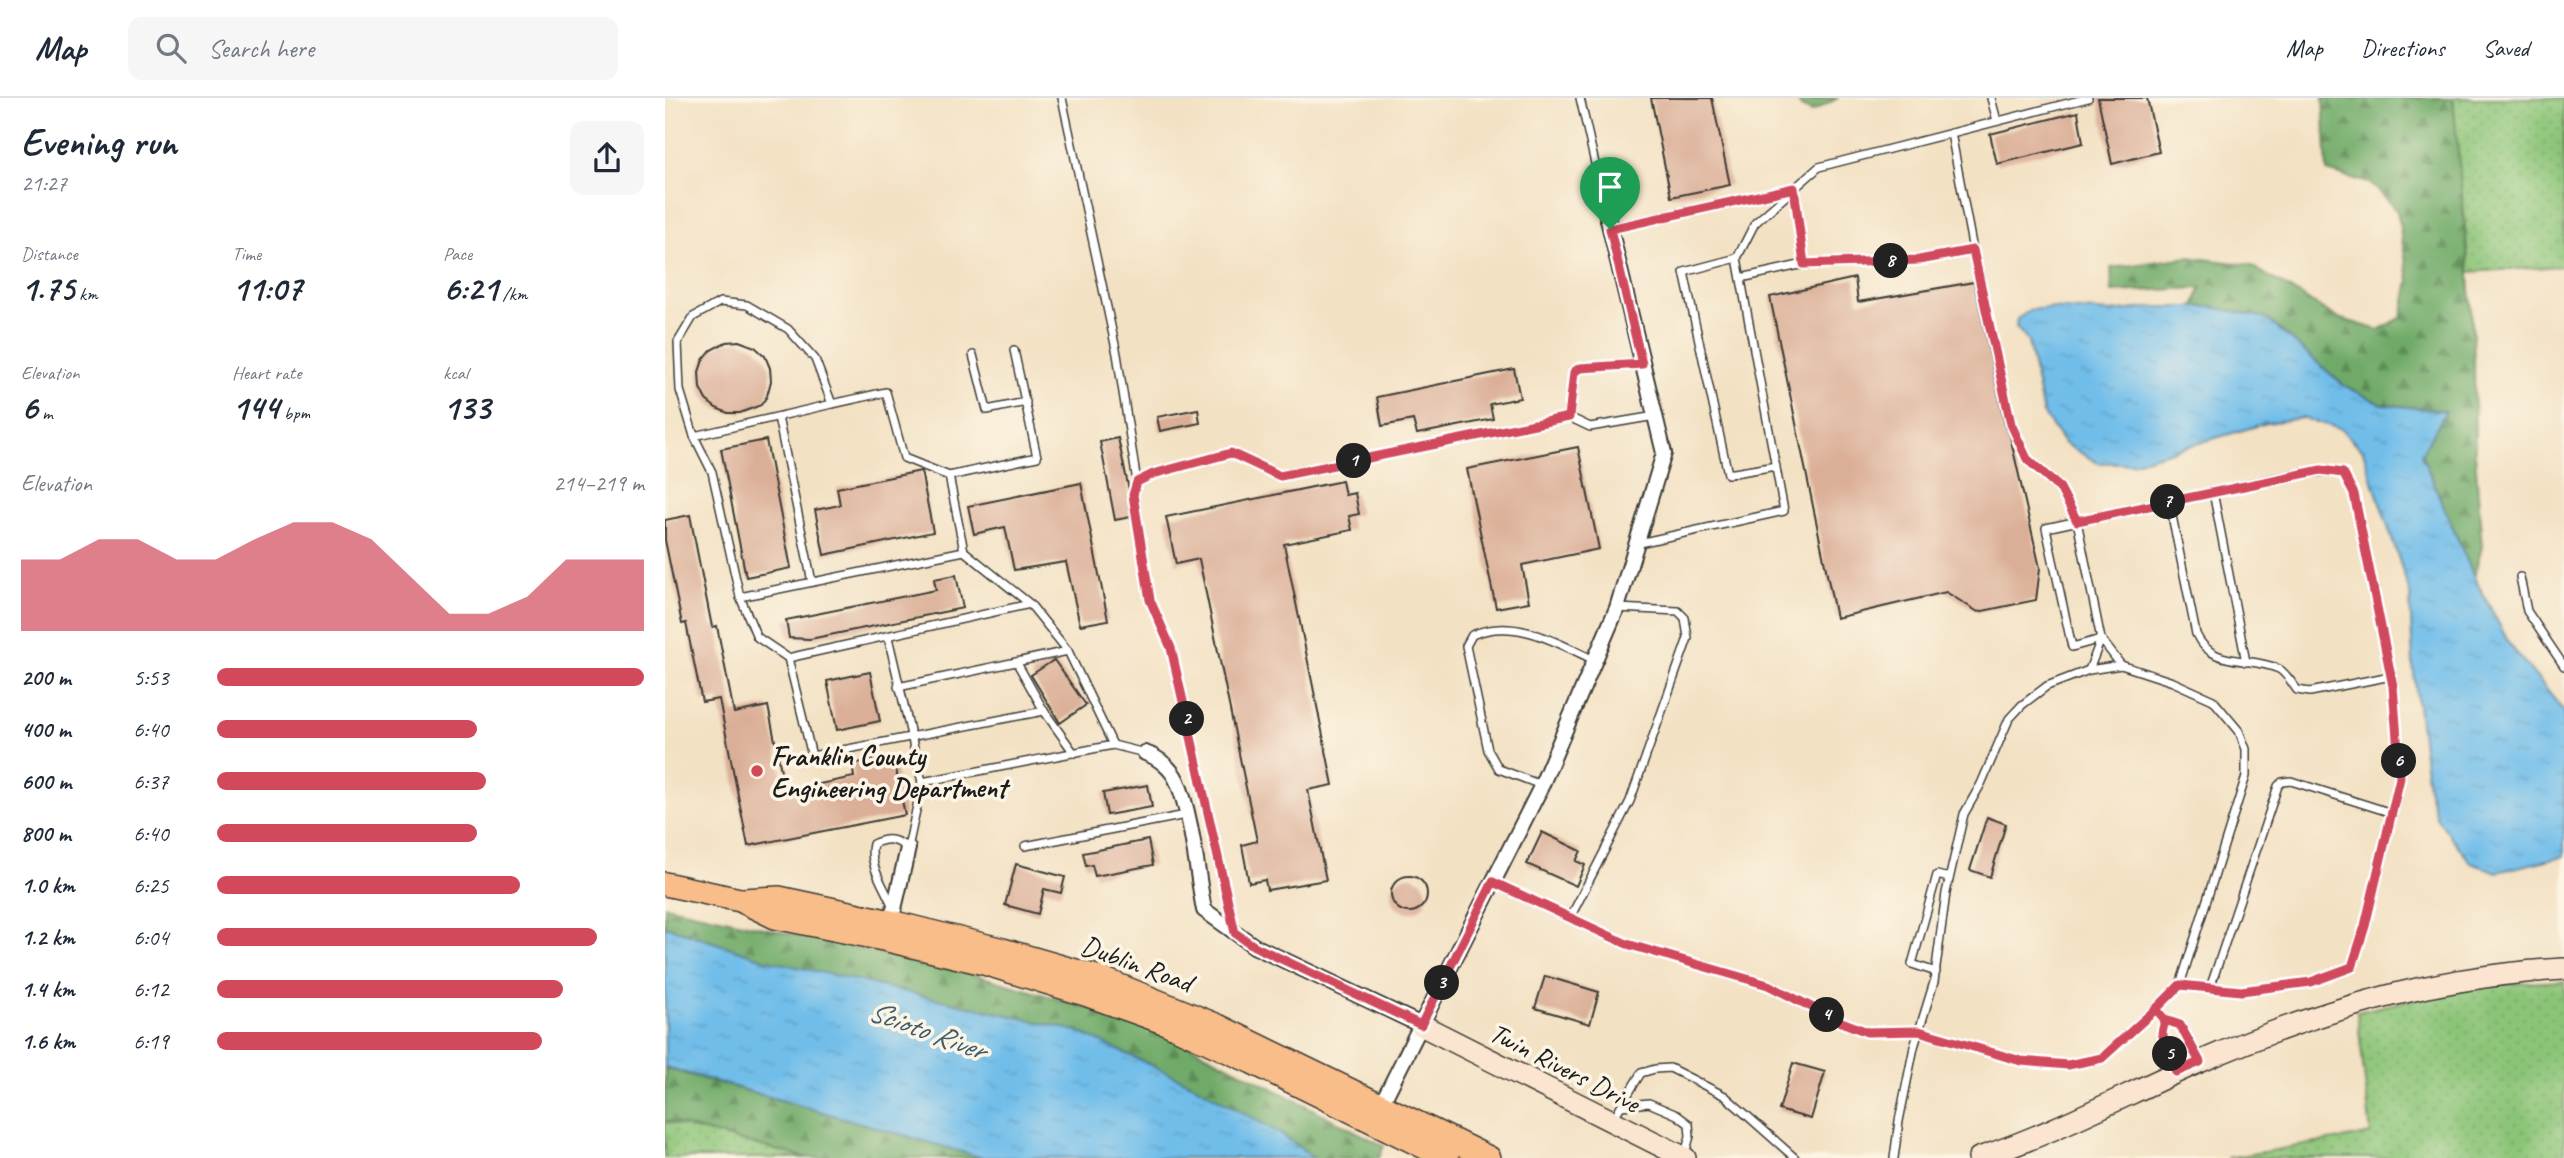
<!DOCTYPE html>
<html lang="en">
<head>
<meta charset="utf-8">
<style>
  :root { --surface:#fff; --page:#f6f6f7; --text:#1f2937; --muted:#747a83; --line:#e0e1e3; --accent:#d1495b }
  body { margin:0; font-family:Caveat,sans-serif; background:var(--page); color:var(--text); height:100vh; display:flex; flex-direction:column; font-size:26px; white-space:nowrap }
  * { box-sizing:border-box; margin:0 }
  p { font-size:23px; color:var(--muted) }
  .icon { flex:none; width:38px; height:38px; fill:none; stroke:currentColor; stroke-width:2; stroke-linecap:round; stroke-linejoin:round }
  .map { position:relative; flex:1; overflow:hidden }
  .drawer { display:flex; flex-direction:column; background:var(--surface); width:665px }
  .drawer>* { flex:none }
  .pin { position:absolute; display:grid; place-items:center; width:60px; height:60px; color:#fff; margin:-72px -30px; border-radius:50% 50% 50% 0; rotate:-45deg; box-shadow:0 0 7px #0007 }
  .pin .icon { rotate:45deg }
  .km { position:absolute; width:35px; height:35px; margin:-18px; border-radius:50%; background:#222; color:#fff; font-size:19px; line-height:35px; text-align:center }
  .round { display:grid; place-items:center; flex:none; width:74px; height:74px; border-radius:14px; background:var(--page) }
  .overview { display:flex; align-items:center; justify-content:space-between; height:119px; padding:0 21px }
  h1 { font-size:38px; font-weight:600; line-height:52px }
  .figures { display:grid; grid-template-columns:repeat(3,1fr); gap:10px; height:119px; padding:7px 21px }
  .figures div { display:grid; align-content:center }
  .figures b { font-size:35px; font-weight:600 }
  .figures small { font-size:19px; font-weight:400 }
  .figures p { font-size:19px }
  .chart { height:196px; padding:14px 21px }
  .chart p { display:flex; justify-content:space-between }
  .chart svg { width:100%; height:126px; margin-top:7px; fill:var(--accent); opacity:.7 }
  ul { padding:0 21px; list-style:none; font-size:23px }
  li { display:grid; grid-template-columns:112px 84px 1fr; align-items:center; height:52px }
  li i { height:18px; border-radius:9px; background:var(--accent) }
  header { display:flex; align-items:center; gap:42px; box-sizing:border-box; height:98px; padding:0 35px; background:var(--surface); border-bottom:2px solid var(--line) }
  header strong { font-size:33px }
  nav { display:flex; gap:38px; margin-inline-start:auto; font-size:24px }
  .search { width:490px; height:63px; background:var(--page); display:flex; align-items:center; gap:18px; box-sizing:border-box; padding:0 24px; border-radius:14px; color:var(--muted); font-size:26px }
  main { display:flex; flex:1; min-height:0 }
  .map>svg:first-child { display:block }
  .grass { fill:url(#grass-dots); stroke:#54704a; stroke-width:2 }
  .forest { fill:url(#forest-firs); stroke:#466342; stroke-width:2 }
  .water { fill:url(#water-ripples); stroke:#466c83; stroke-width:2 }
  .building { fill:#dbaf97 }
  .lines { fill:none; stroke-linecap:round; stroke-linejoin:round }
  .lane-casing { stroke:#3c3a35; stroke-width:10 }
  .street-casing { stroke:#3c3a35; stroke-width:18 }
  .secondary-casing { stroke:#3c3a35; stroke-width:24 }
  .primary-casing { stroke:#3c3a35; stroke-width:26 }
  .lane { stroke:#fff; stroke-width:7 }
  .street { stroke:#fff; stroke-width:14 }
  .secondary { stroke:#fce5d0; stroke-width:21 }
  .primary { stroke:#f8bd89; stroke-width:23 }
  .route-casing { stroke:#fff; stroke-width:14 }
  .route { stroke:#d1495b; stroke-width:9 }
  .poi-dot { fill:#d1495b; stroke:#fcf5e5; stroke-width:2.5 }
  .labels { text-anchor:middle; stroke-width:7; stroke-linejoin:round; paint-order:stroke }
  .poi-label { font-size:28px; font-weight:bold; fill:#1c1c1c; stroke:#fcf5e5; text-anchor:start }
  .street-label { font-size:28px; fill:#1c1c1c; stroke:#fcf5e5 }
  .water-label { font-size:30px; font-style:italic; fill:#3d5c6e; stroke:#fcf5e5 }
</style>
</head>
<body>
<header>
<strong>Map</strong>
<div class="search"><svg class="icon" aria-label="search" viewBox="0 0 24 24"><circle cx="10" cy="10" r="6"/><path d="M15 15l6 6"/></svg>Search here</div>
<nav><a>Map</a><a>Directions</a><a>Saved</a></nav>
</header>
<main>
<section class="drawer">
<div class="overview"><div><h1>Evening run</h1><p>21:27</p></div><a class="round"><svg class="icon" aria-label="share" viewBox="0 0 24 24"><path d="M12 15V3M7 8l5-5 5 5M5 13v7h14v-7"/></svg></a></div>
<div class="figures">
<div><p>Distance</p><b>1.75<small> km</small></b></div>
<div><p>Time</p><b>11:07</b></div>
<div><p>Pace</p><b>6:21<small> /km</small></b></div>
</div>
<div class="figures">
<div><p>Elevation</p><b>6<small> m</small></b></div>
<div><p>Heart rate</p><b>144<small> bpm</small></b></div>
<div><p>kcal</p><b>133</b></div>
</div>
<div class="chart"><p><span>Elevation</span>214–219 m</p>
<svg viewBox="0 0 160 44" preserveAspectRatio="none"><path d="M0 44V19L10 19L20 12L30 12L40 19L50 19L60 12L70 6L80 6L90 12L100 25L110 38L120 38L130 32L140 19L150 19L160 19V44z"/></svg>
</div>
<ul>
<li><b>200 m</b>5:53<i style="width:100%"></i></li>
<li><b>400 m</b>6:40<i style="width:61%"></i></li>
<li><b>600 m</b>6:37<i style="width:63%"></i></li>
<li><b>800 m</b>6:40<i style="width:61%"></i></li>
<li><b>1.0 km</b>6:25<i style="width:71%"></i></li>
<li><b>1.2 km</b>6:04<i style="width:89%"></i></li>
<li><b>1.4 km</b>6:12<i style="width:81%"></i></li>
<li><b>1.6 km</b>6:19<i style="width:76%"></i></li>
</ul>
</section>
<div class="map">
<svg width="1899" height="1060" viewBox="0 0 1899 1060">
  <defs>
    <pattern id="grass-dots" width="8" height="8" patternUnits="userSpaceOnUse" patternTransform="scale(1.75)"><rect width="8" height="8" fill="#8bc477"/><path d="M2 2h.1M6 6h.1" fill="none" stroke="#77a866" stroke-width="1.8" stroke-linecap="round"/></pattern>
    <pattern id="forest-firs" width="22" height="20" patternUnits="userSpaceOnUse" patternTransform="scale(1.75)"><rect width="22" height="20" fill="#70aa68"/><path d="M5 1l3.5 6h-7zM16 11l3.5 6h-7z" fill="#5b8a55"/></pattern>
    <pattern id="water-ripples" width="26" height="14" patternUnits="userSpaceOnUse" patternTransform="scale(1.75)"><rect width="26" height="14" fill="#6fbdea"/><path d="M2 4q2-2 4 0t4 0M15 11q2-2 4 0t4 0" fill="none" stroke="#60a2c8"/></pattern>
  </defs>
  <rect width="100%" height="100%" fill="#fcf5e5"/>
  <filter id="ink" filterUnits="userSpaceOnUse"><feTurbulence type="fractalNoise" baseFrequency=".0143" numOctaves="2"/><feDisplacementMap in="SourceGraphic" scale="14" xChannelSelector="R" yChannelSelector="G"/><feConvolveMatrix kernelMatrix="1 2 1 2 8 2 1 2 1" color-interpolation-filters="sRGB"/></filter>
  <filter id="wash" filterUnits="userSpaceOnUse"><feTurbulence type="fractalNoise" baseFrequency=".00686" numOctaves="4" result="noise"/><feDisplacementMap in="SourceGraphic" scale="28" xChannelSelector="R" yChannelSelector="G"/><feGaussianBlur stdDeviation="1.57" result="paint"/><feColorMatrix in="noise" values="0 0 0 0 0 0 0 0 0 0 0 0 0 0 0 0 0 1.4 0 .05"/><feComposite in="paint" operator="in"/></filter>
  <g filter="url(#wash)">
    <rect width="100%" height="100%" fill="#f3e1c3"/>
    <g class="grass">
      <path d="M1788,0H1899V168L1804,174Z"/>
      <path d="M1899,883V1060H1562L1706,1036L1692,914L1770,896L1836,886Z"/>
      <path d="M0,1023L142,1060H0Z"/>
    </g>
    <g class="forest">
      <path d="M1131,0H1173L1147,14L1136,9Z"/>
      <path d="M1658,0H1788L1804,174L1809,257L1810,355L1817,449L1809,479L1756,355L1780,313L1716,306L1678,287L1601,220L1547,209L1529,208L1536,190L1447,194L1446,170L1523,159L1585,167L1673,220L1714,232L1737,219L1744,182L1732,113L1707,86L1662,73Z"/>
      <path d="M0,808L308,876L444,916L514,942L719,1048L714,1060H649L616,1036L0,828Z"/>
      <path d="M0,970L304,1055L318,1060H142L0,1023Z"/>
    </g>
    <g class="water">
      <path d="M1491,209H1547L1601,220L1678,287L1716,306L1781,313L1756,356L1809,479L1845,547L1899,613V758L1832,774L1806,765L1771,719L1763,690L1748,567L1745,495L1698,353L1676,331L1637,320L1602,325L1466,365H1433L1399,345L1378,315L1363,243L1351,229L1352,221L1366,212L1384,210L1445,214Z"/>
      <path d="M0,828L102,862L412,933L529,987L616,1036L649,1060H318L0,969Z"/>
    </g>
    <g id="blocks">
      <g class="building">
        <path d="M986,0H1047L1065,87L1006,99Z"/>
        <path d="M1433,0H1482L1494,54L1447,66Z"/>
        <path d="M1413,14L1418,45L1332,66L1325,36Z"/>
        <path d="M1190,180L1193,204L1309,184L1340,327L1345,338L1375,470L1371,502L1313,514L1281,494L1171,520L1105,199Z"/>
        <path d="M74,243L90,249L100,258L105,270L106,283L102,298L96,307L75,315H63L51,310L41,302L35,290L34,274L38,262L46,252L61,244Z"/>
        <path d="M849,271L855,300L825,306L828,321L752,336L748,322L717,328L712,299Z"/>
        <path d="M533,311L535,325L495,333L492,319Z"/>
        <path d="M453,340L464,392L466,419L450,422L435,344Z"/>
        <path d="M101,342L126,470L81,479L56,351Z"/>
        <path d="M913,349L934,451L857,467L864,504L831,510L802,371Z"/>
        <path d="M256,373L268,434L159,457L150,412L175,407L172,390Z"/>
        <path d="M677,383L680,397L690,395L694,416L684,418L687,432L619,446L668,687L643,692L661,782L602,792L600,782L584,785L577,747L592,743L534,461L511,466L501,419Z"/>
        <path d="M416,385L443,522L415,527L401,464L349,472L340,429L309,436L303,408Z"/>
        <path d="M25,417L47,529L52,528L69,615L103,608L120,693L189,679L187,666L228,658L240,717L83,748L54,601L37,604L21,525L17,526L0,442V422Z"/>
        <path d="M291,477L298,510L145,541L124,540L121,522L271,492L269,481Z"/>
        <path d="M389,562L421,607L395,625L366,577Z"/>
        <path d="M205,574L215,623L172,632L162,583Z"/>
        <path d="M483,687L487,709L442,717L438,695Z"/>
        <path d="M1322,719L1341,726L1325,779L1305,772Z"/>
        <path d="M877,734L916,753L911,763L920,767L911,788L862,766Z"/>
        <path d="M483,742L488,767L430,778L427,767L421,768L418,755Z"/>
        <path d="M351,766L400,779L396,795L379,791L373,816L340,807Z"/>
        <circle cx="744" cy="796" r="18"/>
        <path d="M880,878L934,894L925,926L870,910Z"/>
        <path d="M1128,965L1160,974L1146,1021L1114,1012Z"/>
      </g>
    </g>
  </g>
  <g filter="url(#ink)">
    <use href="#blocks" fill-opacity="0" stroke="#3c3a35" stroke-width="2"/>
    <g class="lines">
      <defs>
        <g id="lane">
          <path d="M397,0L452,256L472,384"/>
          <path d="M915,0L939,105"/>
          <path d="M1326,0L1332,23"/>
          <path d="M1286,35L1308,152"/>
          <path d="M945,130L1129,90L1139,166L1076,180"/>
          <path d="M1072,160L1090,125L1154,69L1423,0"/>
          <path d="M308,257L322,312L361,304"/>
          <path d="M113,319L147,484"/>
          <path d="M904,319L909,274L915,270L977,266"/>
          <path d="M29,338L167,306"/>
          <path d="M284,378L372,359L349,252"/>
          <path d="M1548,394L1581,564"/>
          <path d="M1504,403L1531,536C1547,571 1584,557 1614,571C1621,575 1627,585 1632,592L1645,594L1726,578"/>
          <path d="M974,445L1119,413L1072,160L1019,174L1063,376L1111,368"/>
          <path d="M1855,479L1862,513L1899,568"/>
          <path d="M75,499L299,453L365,506"/>
          <path d="M223,539L257,684L243,750C230,741 223,739 208,746C203,767 219,788 227,807"/>
          <path d="M123,560L92,539L75,499L47,374L29,338L15,292L13,244L28,219L55,204L82,207L123,231L150,261L167,306L221,294L239,360L284,378L299,453"/>
          <path d="M352,565L379,613"/>
          <path d="M1424,572L1436,541L1456,567"/>
          <path d="M233,589L403,553"/>
          <path d="M409,655L379,613L147,658L123,560L365,506L403,553L448,647"/>
          <path d="M257,684L448,647L480,655"/>
          <path d="M876,687L834,671L823,652L801,548L807,537C849,519 891,544 929,562"/>
          <path d="M360,748L521,717"/>
          <path d="M828,785L962,846L1103,887L1174,923L1202,934L1254,933L1356,963L1403,967L1437,960L1515,887L1576,893L1645,884L1687,869L1701,828L1735,680L1728,588L1689,396L1678,375C1639,370 1599,383 1561,391C1501,404 1441,417 1381,430L1407,549L1436,541L1412,423L1395,390L1362,361L1346,326L1308,152L1254,162L1139,166"/>
          <path d="M905,820L965,703L1023,540L1020,520L1013,513L952,510"/>
          <path d="M570,834L506,550L485,502L469,397L472,384L488,376L566,355L615,378L904,319L925,329L990,318"/>
          <path d="M1271,874L1247,866L1272,777L1284,780"/>
          <path d="M1545,890L1613,688L1617,684L1626,683L1727,715"/>
          <path d="M1511,973L1497,935L1500,922L1515,927L1534,963"/>
          <path d="M956,1008L984,1005L1012,1017L1024,1026L1025,1038L1020,1056"/>
          <path d="M948,1021L976,975L990,971L1005,970L1060,998L1130,1060"/>
          <path d="M1229,1060L1234,1023L1249,949L1269,884L1281,795L1299,716L1316,686L1344,621L1357,607L1382,588L1424,572L1456,567L1508,584L1548,602L1574,633L1581,651V678L1515,887"/>
        </g>
        <g id="street">
          <path d="M480,655C493,659 507,671 512,683C527,717 532,775 539,812L589,848L756,927L716,1007"/>
          <path d="M226,824L243,750"/>
          <path d="M756,927L874,693L952,510L999,355L939,105"/>
        </g>
        <g id="secondary">
          <path d="M756,927L1020,1060"/>
          <path d="M1314,1060C1389,1035 1459,997 1532,965C1651,913 1768,878 1899,871"/>
        </g>
        <g id="primary">
          <path d="M0,786L75,802L110,819L223,842L319,865L420,896L501,925L587,964L782,1060"/>
          <path d="M78,802L114,800L226,824L338,852L435,880L553,928L824,1060"/>
        </g>
      </defs>
      <use href="#lane" class="lane-casing"/>
      <use href="#street" class="street-casing"/>
      <use href="#secondary" class="secondary-casing"/>
      <use href="#primary" class="primary-casing"/>
      <use href="#lane" class="lane"/>
      <use href="#street" class="street"/>
      <use href="#secondary" class="secondary"/>
      <use href="#primary" class="primary"/>
    </g>
  </g>
  <g class="lines" filter="url(#ink)">
    <defs>
      <path id="route" d="M945,131L977,266L915,270L909,274L904,319L615,378L566,355L488,376L472,384L468,397L485,502L506,550L570,835L589,848L756,927L828,784L962,846L1103,887L1174,923L1202,934L1254,933L1356,963L1403,967L1437,960L1491,911L1500,922L1515,927L1535,964L1511,974L1497,935L1500,922L1491,911L1515,887L1576,893L1646,884L1687,869L1700,828L1735,680L1728,588L1689,396L1678,375L1656,372L1412,423L1395,390L1362,361L1346,326L1308,152L1254,162L1139,166L1129,90L945,131"/>
    </defs>
    <use href="#route" class="route-casing"/>
    <use href="#route" class="route"/>
  </g>
  <circle class="poi-dot" cx="92" cy="673" r="7"/>
  <g class="labels">
    <g class="poi-label">
      <text x="106" y="667">Franklin County<tspan x="106" dy="32">Engineering Department</tspan></text>
    </g>
    <g class="street-label">
      <text transform="translate(472 865) rotate(20)" y="10">Dublin Road</text>
      <text transform="translate(900 969) rotate(27)" y="10">Twin Rivers Drive</text>
    </g>
    <g class="water-label">
      <text transform="translate(262 932) rotate(20)" y="10">Scioto River</text>
    </g>
  </g>
</svg>
<div class="pin" style="left:945px;top:131px;background:#1e9e55"><svg class="icon" aria-label="arrive" viewBox="0 0 24 24"><path d="M6 21V4h12l-3 4 3 4H6"/></svg></div>
<b class="km" style="left:689px;top:363px">1</b>
<b class="km" style="left:522px;top:621px">2</b>
<b class="km" style="left:777px;top:885px">3</b>
<b class="km" style="left:1162px;top:917px">4</b>
<b class="km" style="left:1505px;top:956px">5</b>
<b class="km" style="left:1734px;top:663px">6</b>
<b class="km" style="left:1503px;top:404px">7</b>
<b class="km" style="left:1226px;top:163px">8</b>
</div>
</main>
</body>
</html>
